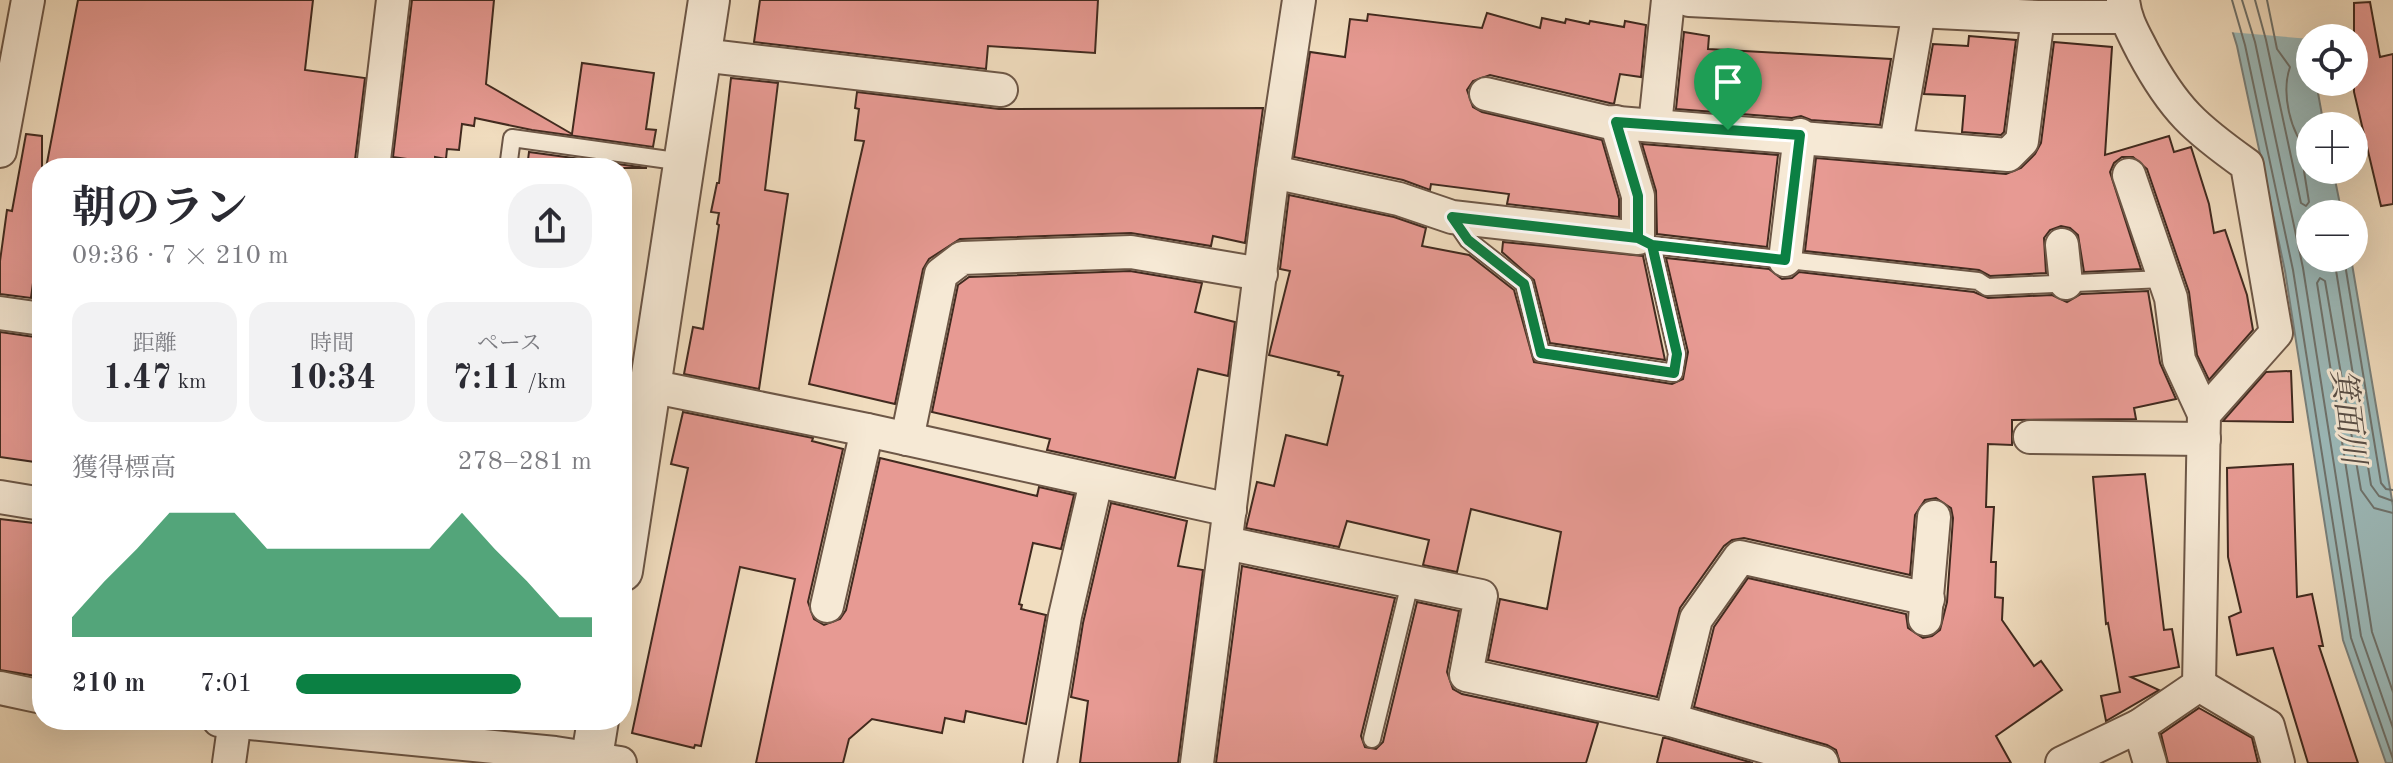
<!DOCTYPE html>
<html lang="ja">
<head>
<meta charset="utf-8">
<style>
  :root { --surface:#fff; --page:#f2f2f3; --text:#2b2b33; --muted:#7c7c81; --accent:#0b8043 }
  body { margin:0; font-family:"Old Standard TT","Noto Serif JP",serif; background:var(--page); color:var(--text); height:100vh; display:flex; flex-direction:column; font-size:30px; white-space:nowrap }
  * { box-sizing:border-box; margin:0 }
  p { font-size:26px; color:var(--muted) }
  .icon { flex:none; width:44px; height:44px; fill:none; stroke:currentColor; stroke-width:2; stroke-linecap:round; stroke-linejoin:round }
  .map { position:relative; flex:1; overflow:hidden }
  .panel { position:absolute; left:32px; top:158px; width:600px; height:572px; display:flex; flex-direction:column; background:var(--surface); border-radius:32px; box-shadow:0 8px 32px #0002 }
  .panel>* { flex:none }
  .fabs { position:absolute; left:2296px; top:24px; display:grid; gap:16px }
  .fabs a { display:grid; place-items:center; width:72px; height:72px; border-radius:50%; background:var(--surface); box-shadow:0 8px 32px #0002; font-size:40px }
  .pin { position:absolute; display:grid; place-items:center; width:68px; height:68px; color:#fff; margin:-82px -34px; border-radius:50% 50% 50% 0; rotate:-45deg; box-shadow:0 0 8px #0007 }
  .pin .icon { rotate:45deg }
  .round { display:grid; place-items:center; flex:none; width:84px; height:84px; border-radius:32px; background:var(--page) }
  .overview { display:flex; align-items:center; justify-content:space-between; height:136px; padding:0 40px }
  h1 { font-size:44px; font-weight:700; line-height:60px }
  .figures { display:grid; grid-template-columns:repeat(3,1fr); gap:12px; height:136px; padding:8px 40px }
  .figures div { display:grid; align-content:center; border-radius:20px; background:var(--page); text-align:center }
  .figures b { font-size:34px; font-weight:700 }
  .figures small { font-size:22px; font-weight:400 }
  .figures p { font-size:22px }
  .chart { height:224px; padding:16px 40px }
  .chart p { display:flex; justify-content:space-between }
  .chart svg { width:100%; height:144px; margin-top:8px; fill:var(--accent); opacity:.7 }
  ul { padding:0 40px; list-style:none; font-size:26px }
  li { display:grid; grid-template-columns:128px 96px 1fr; align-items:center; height:60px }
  li i { height:20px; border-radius:10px; background:var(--accent) }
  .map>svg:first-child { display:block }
  .water { fill:#9cbaba; stroke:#78807c; stroke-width:2 }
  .pier { fill:#f1ddbf }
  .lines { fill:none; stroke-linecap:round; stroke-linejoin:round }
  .shore { stroke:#6e726c; stroke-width:2 }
  .building { fill:#e79a93; stroke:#412a1f; stroke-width:2 }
  .service-casing { stroke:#6d5747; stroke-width:20 }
  .minor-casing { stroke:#6d5747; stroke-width:36 }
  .tertiary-casing { stroke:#6d5747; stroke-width:44 }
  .service { stroke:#f6e9d5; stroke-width:16 }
  .minor { stroke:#f6e9d5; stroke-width:32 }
  .tertiary { stroke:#f6e9d5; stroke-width:40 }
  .route-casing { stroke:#fff; stroke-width:16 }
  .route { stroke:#0b8043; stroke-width:10 }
  .labels { text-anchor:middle; stroke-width:6; stroke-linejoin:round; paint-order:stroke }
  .water-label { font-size:32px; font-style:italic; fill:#584e46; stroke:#f6e9d5 }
</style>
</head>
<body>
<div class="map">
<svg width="2393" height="763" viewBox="0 0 2393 763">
  <rect width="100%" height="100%" fill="#f1ddbf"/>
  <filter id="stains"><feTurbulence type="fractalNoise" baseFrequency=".0025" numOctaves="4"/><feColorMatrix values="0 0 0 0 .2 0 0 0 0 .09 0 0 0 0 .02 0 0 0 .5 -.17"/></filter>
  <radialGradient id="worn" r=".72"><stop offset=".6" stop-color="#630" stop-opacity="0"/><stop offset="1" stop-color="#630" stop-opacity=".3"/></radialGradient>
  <path class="water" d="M2223,0H2296L2310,55V82H2316L2324,126H2310V170H2333L2342,214H2310V258H2351L2393,506V763H2386L2343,640L2285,271L2237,46Z"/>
  <path class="pier" d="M2219,0H2300L2310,39L2229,32Z"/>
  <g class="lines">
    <g class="shore">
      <path d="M2232,0L2245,45L2293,270L2351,638L2393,759"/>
      <path d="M2242,0L2255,42L2303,268L2361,636L2393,728"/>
      <path d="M2255,0L2266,40L2301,203L2306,206L2309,202L2304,171L2309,152C2290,133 2281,93 2290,67L2277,49L2267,0"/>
      <path d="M2334,258L2371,485L2379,496L2393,501"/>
      <path d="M2344,258L2381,483L2386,489L2393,490"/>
      <path d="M2393,513L2374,508L2361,490L2325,281L2320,278L2317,283L2372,632L2393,692"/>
    </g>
  </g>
  <g class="building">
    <path d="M78,0H313L305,70L365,78L354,168H46Z"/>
    <path d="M412,0H494L486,84L572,134L582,63L654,73L646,129L656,130L653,147L532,130L475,118L474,126L462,124L459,150L447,149L446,159L435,157V163L393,157Z"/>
    <path d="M760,0H1098L1095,53L988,46L986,69L754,42Z"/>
    <path d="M2370,2L2380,57L2393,54V204L2381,206L2354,92V3Z"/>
    <path d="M1487,13L1540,28L1542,18L1565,23L1566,19L1589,24L1590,21L1624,27L1625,21L1646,25L1641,77L1620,74L1614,104L1490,75L1473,81L1467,90L1473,107L1482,112L1602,140L1619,199V217L1507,204L1509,194L1431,184L1430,190L1403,180L1294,157L1310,52L1345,57L1350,19L1367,21L1368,14L1482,28Z"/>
    <path d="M1684,32L1709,36L1708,49L1891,59L1880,125L1811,120L1801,116L1792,118L1676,109Z"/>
    <path d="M1969,36L2016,40L2004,132L2001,135L1962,132L1965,96L1924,94L1933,44L1968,46Z"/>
    <path d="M2054,42L2112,47L2105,155L2169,136L2174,152L2191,147L2209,204L2214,233L2225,230L2247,295L2253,330L2209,380L2197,355L2189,292L2147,169L2133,157H2122L2114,163L2110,172L2141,269L2084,272L2078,235L2070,228L2061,226L2050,230L2044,238L2046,273L1990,276L1979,270L1805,251L1816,158L2006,174L2021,168L2035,154L2041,143Z"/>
    <path d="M731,78L778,83L765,190L788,194L759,389L684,374L693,327L703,329L719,225L717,224L719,213L711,212L717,183H719Z"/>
    <path d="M857,92L999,109L1263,108L1245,243L1213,236L1211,246L1131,233L960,239L929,259L923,269L895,404L809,384L864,141L855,140L859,109L855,108Z"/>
    <path d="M26,134L42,136V253H37L31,298L0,294V261L7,210L12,211Z"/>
    <path d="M1642,144L1778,155L1767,247L1657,234L1656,191Z"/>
    <path d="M529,152L647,168H527Z"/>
    <path d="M1289,195L1394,217L1426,228L1422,246L1469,255L1514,290L1534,362L1672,384L1683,379L1688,352L1666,258L1769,269L1782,279L1792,278L1799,272L1974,292L1988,298L2052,295L2067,302L2081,294L2148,291L2160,363L2176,399L2134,408L2136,419L2012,420V445L1988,444L1986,507H1994L1991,562H1996L1995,597L2003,598L2002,620L2034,666L2041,661L2062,690L1996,736L2011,763H1840L1836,750L1827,745L1694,707L1714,627L1748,578L1906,614L1908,628L1923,638L1932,636L1940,630L1947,602L1953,518L1951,508L1936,498L1925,500L1915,515L1910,575L1744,538L1732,540L1724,546L1680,608L1657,697L1488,660L1500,599L1547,609L1561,532L1471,509L1457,572L1423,565L1429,540L1347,521L1339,547L1246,528L1257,482L1274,486L1286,435L1327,445L1343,376L1338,375L1339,372L1269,355L1290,271L1280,269Z"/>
    <path d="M1503,242L1643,256L1665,360L1550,343L1534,280L1502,252Z"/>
    <path d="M1130,271L1202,283L1195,312L1235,322L1228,376L1198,369L1175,478L1047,450L1050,439L932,412L958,285L969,277Z"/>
    <path d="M0,332L42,338V463L0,457Z"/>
    <path d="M2291,371L2293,422L2223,421L2266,372Z"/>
    <path d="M683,412L813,438L812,441L843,449L808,602L814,619L824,625L840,619L846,610L880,458L1037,496L1039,487L1074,495L1061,549L1033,543L1019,604L1022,605L1021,609L1046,615L1026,724L966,711L964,722L945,718L942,733L872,719L849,739L843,763H756L795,579L740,567L701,746L695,745L694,748L632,733L688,468L671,464Z"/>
    <path d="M2293,464L2297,597L2312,594L2323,646H2319L2358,763H2308L2273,648L2237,655L2229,617L2241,612L2228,557L2227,468Z"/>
    <path d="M2145,474L2164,630L2172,629L2179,667L2131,677L2159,690L2106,721L2101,696L2120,692L2108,623L2106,624L2093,477Z"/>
    <path d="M1111,503L1187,521L1178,566L1203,570L1178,763H1080L1088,701L1071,697L1083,623Z"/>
    <path d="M0,519L42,524V670L37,669L36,676L0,670Z"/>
    <path d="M1242,566L1395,598L1361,736L1365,747L1376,749L1383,742L1417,602L1459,611L1447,672L1453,689L1462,694L1598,723L1586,763H1216Z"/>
    <path d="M2199,708L2252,738L2258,763H2168L2161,734Z"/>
    <path d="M1663,738H1666L1753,763H1657Z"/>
  </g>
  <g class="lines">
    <defs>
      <g id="service">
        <path d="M508,168L512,138L683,162"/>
        <path d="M1453,218L1468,240L1524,284L1541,353L1674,373L1677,354L1652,245L1643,241"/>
        <path d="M1652,245L1978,281L1987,287L2163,279"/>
        <path d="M1372,739L1411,579"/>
      </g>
      <g id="minor">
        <path d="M1689,0L2038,17H2125"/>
        <path d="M2123,0C2125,20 2134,34 2143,52C2174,110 2195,128 2247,165L2276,333L2204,414L2199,685L2139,726L2150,763"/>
        <path d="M701,55L1001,90"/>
        <path d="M1486,94L1606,122L2008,155L2022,141L2038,17"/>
        <path d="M1655,125L1668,0"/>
        <path d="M1896,144L1919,11"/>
        <path d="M0,151L28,0"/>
        <path d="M373,168L393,0"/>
        <path d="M1273,172L1399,199L1452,217L1638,238V196L1616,122"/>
        <path d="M2129,175L2171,298L2179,360L2204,414"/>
        <path d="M2062,245L2066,283"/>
        <path d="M1785,260L1800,135"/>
        <path d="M0,313L42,319"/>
        <path d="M650,386L867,430L1230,510"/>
        <path d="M2030,437L2204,439"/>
        <path d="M907,439L941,274L962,258L1131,252L1261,274"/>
        <path d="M0,497L42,504"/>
        <path d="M1226,543L1481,596L1466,675L1671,720L1822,763"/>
        <path d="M827,606L867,430"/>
        <path d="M1925,619L1934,517"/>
        <path d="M2199,685L2268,726L2278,763"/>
        <path d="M0,688L42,697"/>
        <path d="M219,720L555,753L620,763"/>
        <path d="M1671,720L1696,619L1740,557L1928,599"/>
        <path d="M229,763L235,720"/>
        <path d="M1040,763L1065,616L1096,482"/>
        <path d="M1197,763L1273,172L1299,0"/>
        <path d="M2062,763L2139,726"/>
      </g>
      <g id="tertiary">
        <path d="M622,571L709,0"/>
        <path d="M591,763L598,720"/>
      </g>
    </defs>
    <use href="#service" class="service-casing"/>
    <use href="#minor" class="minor-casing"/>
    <use href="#tertiary" class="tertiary-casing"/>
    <use href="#service" class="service"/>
    <use href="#minor" class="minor"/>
    <use href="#tertiary" class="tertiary"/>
  </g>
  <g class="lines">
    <defs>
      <path id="route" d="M1728,130L1616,122L1638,196V238L1652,245L1677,354L1674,373L1541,353L1524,284L1468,240L1452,217L1638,238L1652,245L1785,260L1800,135L1728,130"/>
    </defs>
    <use href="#route" class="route-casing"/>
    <use href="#route" class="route"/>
  </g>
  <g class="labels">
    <g class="water-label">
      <text transform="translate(2349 416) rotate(83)" y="11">箕面川</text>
    </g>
  </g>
  <rect width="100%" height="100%" filter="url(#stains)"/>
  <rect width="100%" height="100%" fill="url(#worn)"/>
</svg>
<div class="fabs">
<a><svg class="icon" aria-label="locate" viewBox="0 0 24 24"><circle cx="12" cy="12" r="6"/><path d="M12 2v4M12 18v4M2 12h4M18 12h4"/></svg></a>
<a>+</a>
<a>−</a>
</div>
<div class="pin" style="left:1728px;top:130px;background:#1e9e55"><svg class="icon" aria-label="arrive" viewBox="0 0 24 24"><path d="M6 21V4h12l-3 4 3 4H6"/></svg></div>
<section class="panel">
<div class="overview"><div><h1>朝のラン</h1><p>09:36 · 7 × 210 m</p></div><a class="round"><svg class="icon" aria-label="share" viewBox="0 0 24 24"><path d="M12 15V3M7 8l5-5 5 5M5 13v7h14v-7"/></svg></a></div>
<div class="figures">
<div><p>距離</p><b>1.47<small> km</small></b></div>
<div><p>時間</p><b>10:34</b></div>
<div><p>ペース</p><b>7:11<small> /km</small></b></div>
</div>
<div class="chart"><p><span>獲得標高</span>278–281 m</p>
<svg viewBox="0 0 160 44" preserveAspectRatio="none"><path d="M0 44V38L10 27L20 17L30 6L40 6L50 6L60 17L70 17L80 17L90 17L100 17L110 17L120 6L130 17L140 27L150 38L160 38V44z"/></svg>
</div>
<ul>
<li><b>210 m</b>7:01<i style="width:76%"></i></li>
</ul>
</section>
</div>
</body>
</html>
